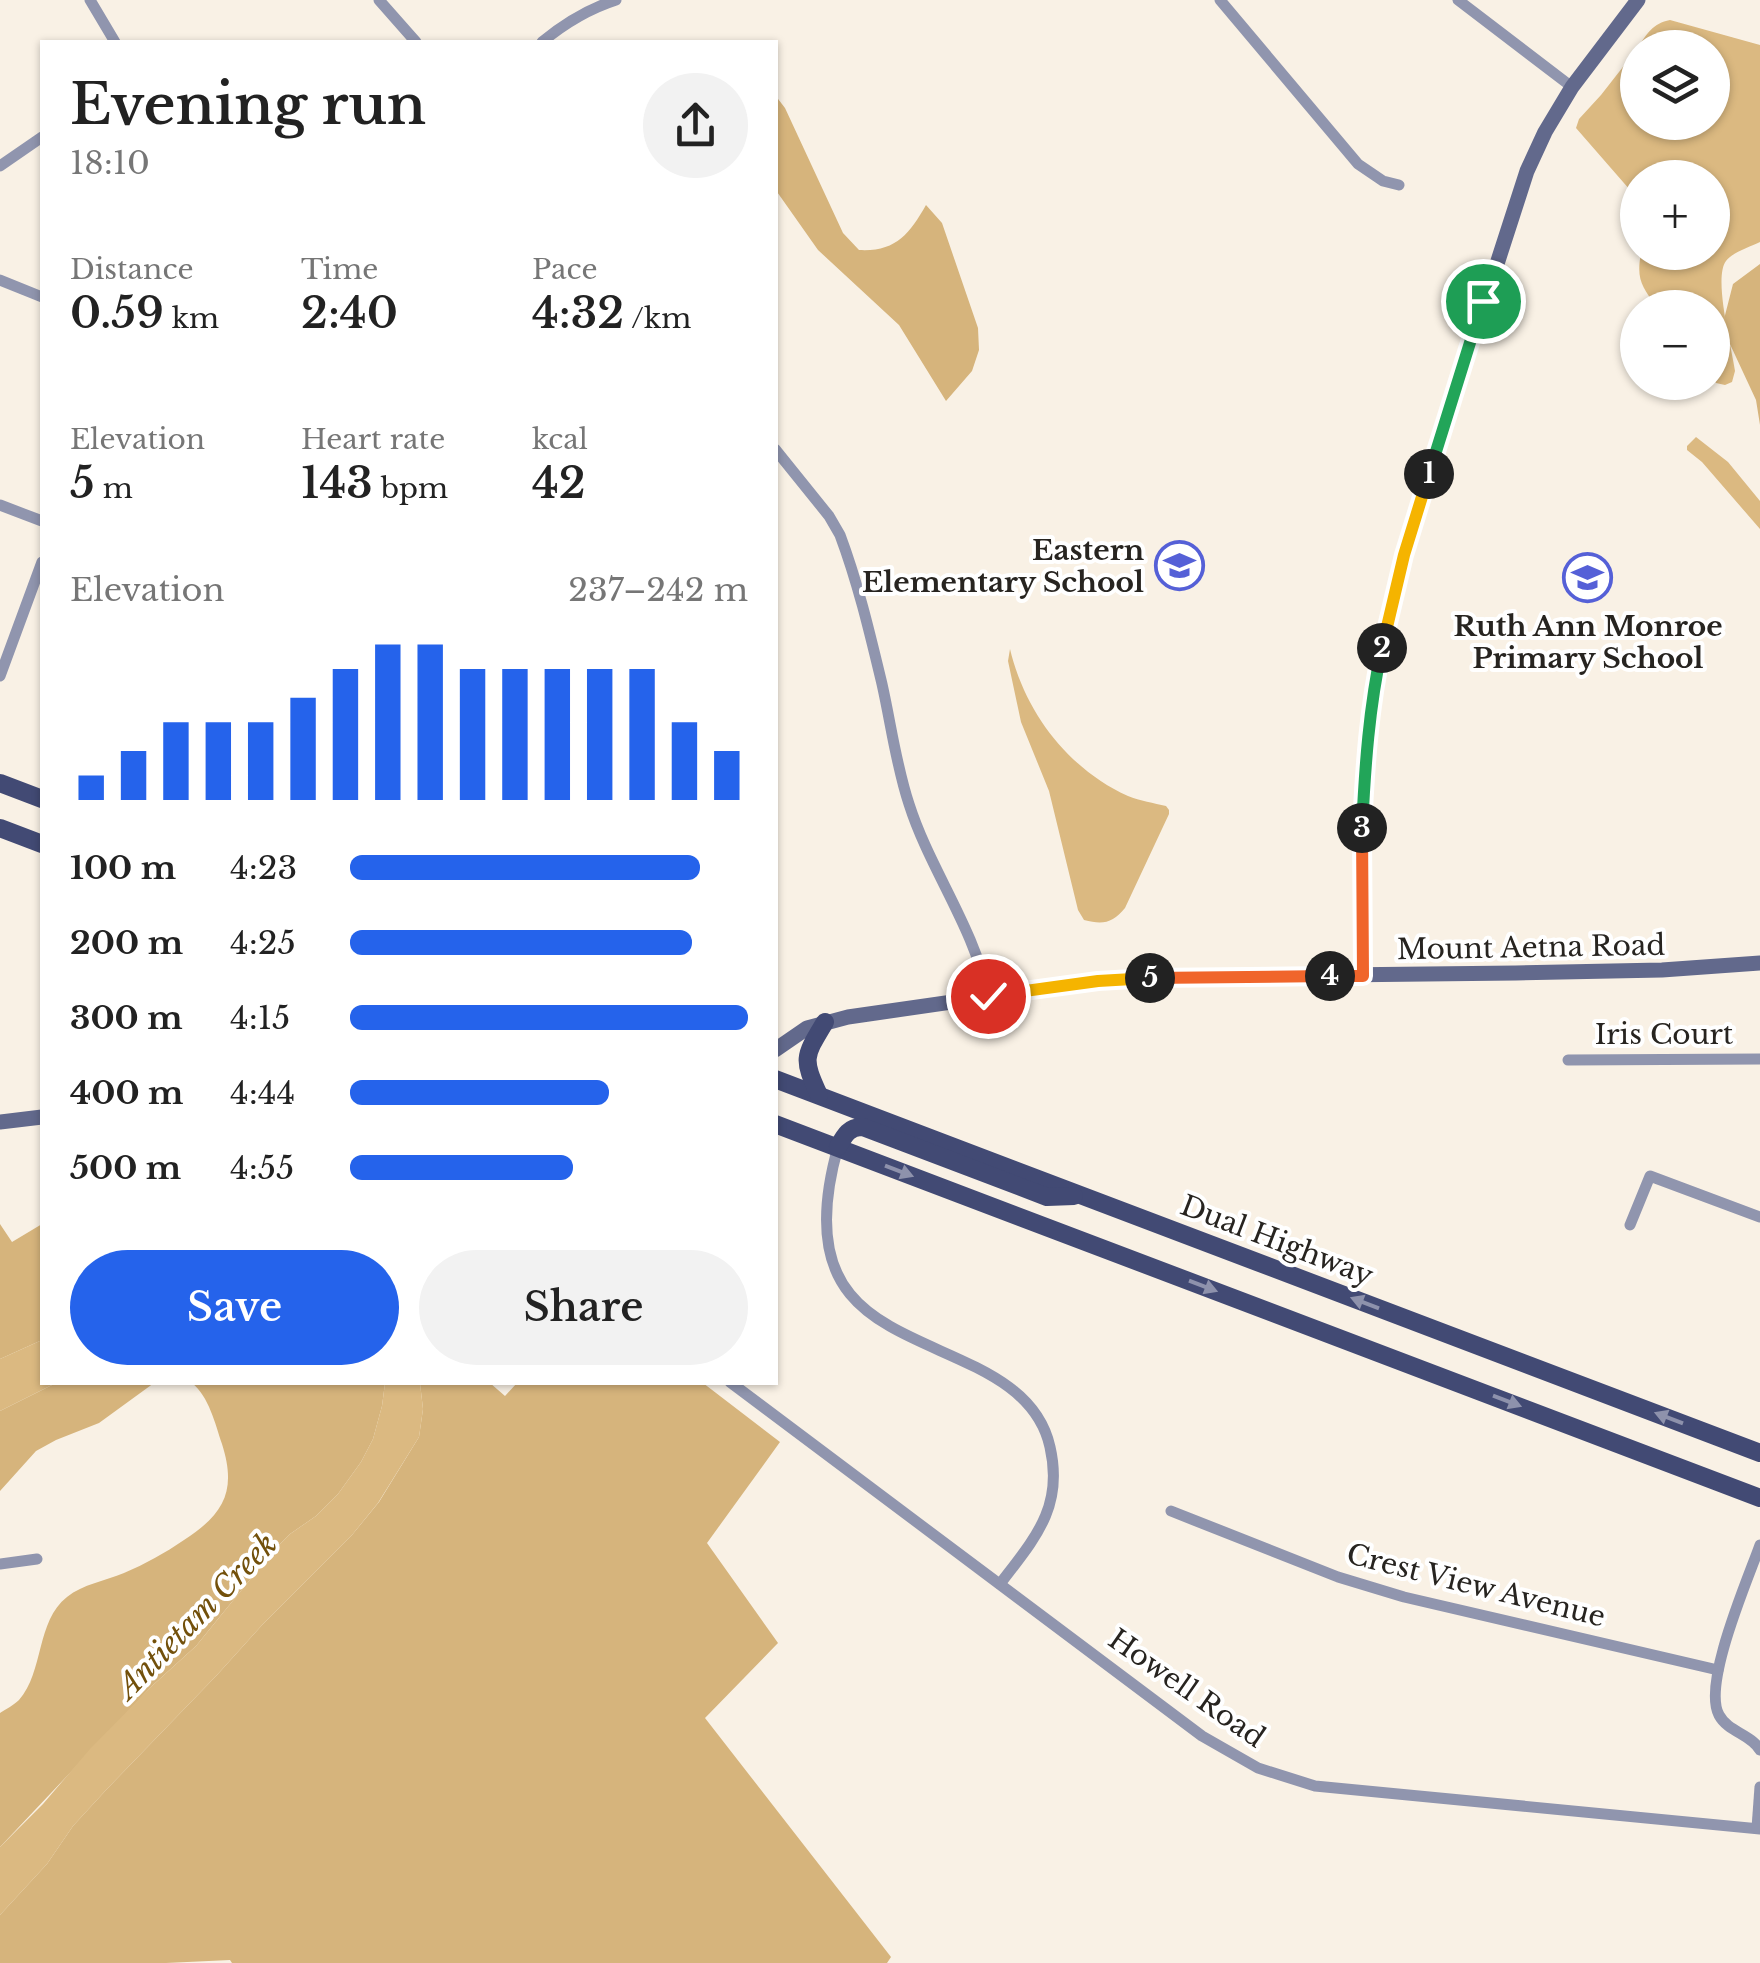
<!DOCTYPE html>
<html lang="en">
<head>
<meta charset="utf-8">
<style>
  :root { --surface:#fff; --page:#f2f2f2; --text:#222; --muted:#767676; --accent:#2563eb }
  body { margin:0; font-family:"Libre Baskerville",serif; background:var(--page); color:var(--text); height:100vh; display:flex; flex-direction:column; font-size:38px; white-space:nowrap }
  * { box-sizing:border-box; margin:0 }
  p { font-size:32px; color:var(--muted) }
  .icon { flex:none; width:55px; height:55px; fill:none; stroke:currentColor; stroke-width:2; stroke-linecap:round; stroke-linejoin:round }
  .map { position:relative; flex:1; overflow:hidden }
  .side { position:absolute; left:40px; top:40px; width:738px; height:1345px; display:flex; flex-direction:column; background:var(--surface); border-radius:0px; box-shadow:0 2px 8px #0004 }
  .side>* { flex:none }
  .controls { position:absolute; left:1620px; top:30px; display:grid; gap:20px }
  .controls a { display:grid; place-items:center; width:110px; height:110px; border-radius:50%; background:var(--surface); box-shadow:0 2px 8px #0004; font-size:50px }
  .pin { position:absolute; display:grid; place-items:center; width:85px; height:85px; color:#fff; margin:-42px; border:5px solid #fff; border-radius:50%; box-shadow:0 2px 10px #0007 }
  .km { position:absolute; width:50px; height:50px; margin:-25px; border-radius:50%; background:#222; color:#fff; font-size:28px; line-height:50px; text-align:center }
  .round { display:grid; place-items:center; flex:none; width:105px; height:105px; border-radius:52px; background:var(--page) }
  .overview { display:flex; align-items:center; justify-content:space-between; height:170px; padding:0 30px }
  h1 { font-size:55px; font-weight:600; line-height:75px }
  .metrics { display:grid; grid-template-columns:repeat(3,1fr); gap:15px; height:170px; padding:10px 30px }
  .metrics div { display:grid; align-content:center }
  .metrics b { font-size:42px; font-weight:600 }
  .metrics small { font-size:28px; font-weight:400 }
  .metrics p { font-size:28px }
  .chart { height:280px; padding:20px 30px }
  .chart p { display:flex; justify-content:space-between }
  .chart svg { width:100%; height:180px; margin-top:10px; stroke:var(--accent); stroke-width:6 }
  .action { display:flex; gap:20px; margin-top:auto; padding:20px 30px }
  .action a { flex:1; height:115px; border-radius:60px; background:var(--accent); color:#fff; font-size:40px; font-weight:600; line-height:115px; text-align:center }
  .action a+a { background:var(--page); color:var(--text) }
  ul { padding:0 30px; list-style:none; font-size:32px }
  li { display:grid; grid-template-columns:160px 120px 1fr; align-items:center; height:75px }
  li i { height:25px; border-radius:12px; background:var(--accent) }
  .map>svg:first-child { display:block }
  .forest { fill:#d6b47c }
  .water { fill:#dbb981 }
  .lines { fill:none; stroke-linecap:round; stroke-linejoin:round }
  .street { stroke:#9095ae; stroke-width:11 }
  .secondary { stroke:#62698c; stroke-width:15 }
  .primary { stroke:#424a74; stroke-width:18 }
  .oneway { fill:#8e92ac }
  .split-1-casing { stroke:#fff; stroke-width:20 }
  .split-2-casing { stroke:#fff; stroke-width:20 }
  .split-3-casing { stroke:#fff; stroke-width:20 }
  .split-4-casing { stroke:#fff; stroke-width:20 }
  .split-5-casing { stroke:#fff; stroke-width:20 }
  .split-6-casing { stroke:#fff; stroke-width:20 }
  .split-1 { stroke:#22a559; stroke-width:12 }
  .split-2 { stroke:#f5b400; stroke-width:12 }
  .split-3 { stroke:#22a559; stroke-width:12 }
  .split-4 { stroke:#f0652b; stroke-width:12 }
  .split-5 { stroke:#f0652b; stroke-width:12 }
  .split-6 { stroke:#f5b400; stroke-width:12 }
  .labels { text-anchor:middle; stroke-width:8; stroke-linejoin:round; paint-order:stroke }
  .poi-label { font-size:28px; font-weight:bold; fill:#272420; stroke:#fff; text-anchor:end }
  .street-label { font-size:28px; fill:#272420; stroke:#fff }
  .water-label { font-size:30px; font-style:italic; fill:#72500b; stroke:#fff }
</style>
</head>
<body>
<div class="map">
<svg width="1760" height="1963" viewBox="0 0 1760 1963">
  <rect width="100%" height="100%" fill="#f9f1e5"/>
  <g class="forest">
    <path d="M775,95L785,108L843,233L859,250C895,252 909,235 926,205L942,223L978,328L979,350L972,371L946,401L899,325L818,250L775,189Z"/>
    <path d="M1760,264V425L1756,400L1722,327L1733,284Z"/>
    <path d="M0,1224L12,1242L42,1224V1340L0,1359Z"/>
    <path d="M56,1383H154L99,1423L56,1440L36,1451L0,1491V1411Z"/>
    <path d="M192,1383H385L382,1406L373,1439L361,1462L338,1494L316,1516L290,1534L274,1550L196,1646L153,1685L0,1847V1713C6,1709 14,1705 19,1700C44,1672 36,1621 67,1597C83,1584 105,1581 124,1573C145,1564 165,1553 184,1540C224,1514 237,1491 222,1444C215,1423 209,1397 192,1383Z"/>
    <path d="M420,1383H490L505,1396L517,1383H703L780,1442L707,1543L778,1643L705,1718L891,1957L887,1963H232L230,1960L166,1963H0V1915L47,1864L73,1826L107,1789L217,1675L263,1624L352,1535L379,1502L419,1437L423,1409Z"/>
  </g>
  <g class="water">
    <path d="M1670,20L1760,45V242C1750,247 1733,252 1726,261C1713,278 1732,348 1735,371L1732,382L1725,385L1716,383L1713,378L1712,308L1656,307C1642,285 1636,280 1641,253L1712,252V178H1638L1637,198L1576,128L1579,119L1601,95L1637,49L1638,122H1712V48L1638,47C1647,34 1653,23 1670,20Z"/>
    <path d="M1696,437L1728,462L1760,501V529L1702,462L1687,450V446Z"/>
    <path d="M1010,649C1025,712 1068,769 1128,796C1140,801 1154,803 1166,806L1169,810V814L1125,908C1113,923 1103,925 1084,920L1078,910L1049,791L1021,722L1008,661Z"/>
    <path d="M42,1340V1382L56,1383L0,1411V1359Z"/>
    <path d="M385,1383H420L423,1409L419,1437L378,1503L352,1535L263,1624L217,1675L107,1789L73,1826L47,1864L0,1915V1847L43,1804L90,1749L153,1685L196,1646L274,1550L290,1534L316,1516L338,1494L361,1462L373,1439L382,1406Z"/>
  </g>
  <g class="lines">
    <g class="street">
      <path d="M90,0L115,42"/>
      <path d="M379,0L416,42"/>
      <path d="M1220,0L1358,164L1383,181L1399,185"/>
      <path d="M1458,0L1572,87"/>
      <path d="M542,42C565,23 588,9 616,0"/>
      <path d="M0,166L42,137"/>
      <path d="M0,280L42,297"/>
      <path d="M775,449L829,516L840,535C858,583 870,634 882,684C891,724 896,765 909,804C930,870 974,927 988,996"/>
      <path d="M0,505L42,521"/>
      <path d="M0,676L42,562"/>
      <path d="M1568,1060L1760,1059"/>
      <path d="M838,1147C825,1193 817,1254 850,1294C901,1357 1030,1357 1050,1447C1064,1508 1034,1539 1000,1584"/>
      <path d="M1630,1225L1650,1176L1760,1217"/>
      <path d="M730,1382L1202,1736L1258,1768L1315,1786L1760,1829"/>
      <path d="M1171,1511L1338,1577L1404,1597L1718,1670"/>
      <path d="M1760,1545C1748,1579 1702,1684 1719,1715C1728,1732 1751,1734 1760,1750"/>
      <path d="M0,1564L37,1559"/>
      <path d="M1757,1828L1760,1787"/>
    </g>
    <g class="secondary">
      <path d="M1363,976L1362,831L1365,771L1378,667L1403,555L1527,171L1545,132L1572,87L1638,0"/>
      <path d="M775,1050L807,1028L848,1017L1098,981L1157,977L1516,973L1662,970L1760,963"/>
      <path d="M0,1122L42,1117"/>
    </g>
    <g class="primary">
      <path d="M0,783L42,799"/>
      <path d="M0,828L42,844"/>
      <path d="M775,1079L1760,1453"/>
      <path d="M819,1095C802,1058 804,1057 825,1022"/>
      <path d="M775,1124L1760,1498"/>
      <path d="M838,1147C844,1136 849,1126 863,1127L1047,1197L1074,1196"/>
    </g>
  </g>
  <defs><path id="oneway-solid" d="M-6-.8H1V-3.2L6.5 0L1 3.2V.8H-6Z" transform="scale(2.5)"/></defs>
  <g class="oneway">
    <use href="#oneway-solid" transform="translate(899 1171) rotate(21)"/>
    <use href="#oneway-solid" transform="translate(1203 1286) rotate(21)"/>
    <use href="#oneway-solid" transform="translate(1365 1303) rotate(-159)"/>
    <use href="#oneway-solid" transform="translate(1507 1401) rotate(21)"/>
    <use href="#oneway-solid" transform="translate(1669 1418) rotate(-159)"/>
  </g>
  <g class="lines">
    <defs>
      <path id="split-1" d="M1429,474L1483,301"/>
      <path id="split-2" d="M1382,648L1404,555L1429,474"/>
      <path id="split-3" d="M1362,828C1365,767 1369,707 1382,648"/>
      <path id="split-4" d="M1330,976H1363L1362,828"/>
      <path id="split-5" d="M1150,978L1330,976"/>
      <path id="split-6" d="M988,996L1098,981L1150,978"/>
    </defs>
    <use href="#split-1" class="split-1-casing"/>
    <use href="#split-2" class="split-2-casing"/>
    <use href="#split-3" class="split-3-casing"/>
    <use href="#split-4" class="split-4-casing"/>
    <use href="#split-5" class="split-5-casing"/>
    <use href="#split-6" class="split-6-casing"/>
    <use href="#split-1" class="split-1"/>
    <use href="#split-2" class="split-2"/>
    <use href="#split-3" class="split-3"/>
    <use href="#split-4" class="split-4"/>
    <use href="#split-5" class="split-5"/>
    <use href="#split-6" class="split-6"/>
  </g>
  <defs>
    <symbol id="school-ring" viewBox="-11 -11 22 22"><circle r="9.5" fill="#fff" stroke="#5560d7" stroke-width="1.5"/><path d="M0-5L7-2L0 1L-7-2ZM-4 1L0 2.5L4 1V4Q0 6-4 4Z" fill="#5560d7"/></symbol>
  </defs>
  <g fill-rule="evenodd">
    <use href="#school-ring" x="1152" y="538" width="55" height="55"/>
    <use href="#school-ring" x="1560" y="550" width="55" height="55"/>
  </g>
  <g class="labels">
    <g class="poi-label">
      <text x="1144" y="560">Eastern<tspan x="1144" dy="32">Elementary School</tspan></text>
      <text x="1588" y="636" text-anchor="middle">Ruth Ann Monroe<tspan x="1588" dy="32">Primary School</tspan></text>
    </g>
    <g class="street-label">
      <text transform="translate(1531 947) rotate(-1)" y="10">Mount Aetna Road</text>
      <text x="1664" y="1044">Iris Court</text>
      <text transform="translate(1277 1240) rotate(21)" y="10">Dual Highway</text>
      <text transform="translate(1476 1585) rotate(14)" y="10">Crest View Avenue</text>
      <text transform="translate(1187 1688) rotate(35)" y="10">Howell Road</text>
    </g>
    <g class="water-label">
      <text transform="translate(197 1616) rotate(-46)" y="10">Antietam Creek</text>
    </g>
  </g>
</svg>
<div class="controls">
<a><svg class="icon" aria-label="layers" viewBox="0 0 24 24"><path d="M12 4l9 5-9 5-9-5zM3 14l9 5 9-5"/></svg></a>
<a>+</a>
<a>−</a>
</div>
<div class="pin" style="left:1483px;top:301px;background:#1e9e55"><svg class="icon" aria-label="arrive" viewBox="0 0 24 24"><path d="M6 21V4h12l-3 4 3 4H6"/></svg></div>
<div class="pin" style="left:988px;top:996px;background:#d93025"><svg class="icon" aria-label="check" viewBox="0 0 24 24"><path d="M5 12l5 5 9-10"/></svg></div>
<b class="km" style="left:1429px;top:474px">1</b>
<b class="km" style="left:1382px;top:648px">2</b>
<b class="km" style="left:1362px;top:828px">3</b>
<b class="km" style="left:1330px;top:976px">4</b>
<b class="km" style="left:1150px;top:978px">5</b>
<section class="side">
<div class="overview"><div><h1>Evening run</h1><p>18:10</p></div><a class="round"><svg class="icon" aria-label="share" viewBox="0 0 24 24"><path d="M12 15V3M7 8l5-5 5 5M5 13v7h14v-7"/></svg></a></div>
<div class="metrics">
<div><p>Distance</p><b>0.59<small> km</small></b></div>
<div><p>Time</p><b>2:40</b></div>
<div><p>Pace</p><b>4:32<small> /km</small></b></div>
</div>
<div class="metrics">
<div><p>Elevation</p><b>5<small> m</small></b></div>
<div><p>Heart rate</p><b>143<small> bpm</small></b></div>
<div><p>kcal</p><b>42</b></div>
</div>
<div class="chart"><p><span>Elevation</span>237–242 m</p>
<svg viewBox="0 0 160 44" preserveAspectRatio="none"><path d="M5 44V38M15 44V32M25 44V25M35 44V25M45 44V25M55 44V19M65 44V12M75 44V6M85 44V6M95 44V12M105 44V12M115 44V12M125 44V12M135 44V12M145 44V25M155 44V32"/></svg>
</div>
<ul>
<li><b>100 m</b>4:23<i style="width:88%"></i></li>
<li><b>200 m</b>4:25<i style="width:86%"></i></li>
<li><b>300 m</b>4:15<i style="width:100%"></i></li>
<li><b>400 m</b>4:44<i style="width:65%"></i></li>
<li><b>500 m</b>4:55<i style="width:56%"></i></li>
</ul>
<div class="action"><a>Save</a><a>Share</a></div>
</section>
</div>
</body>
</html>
